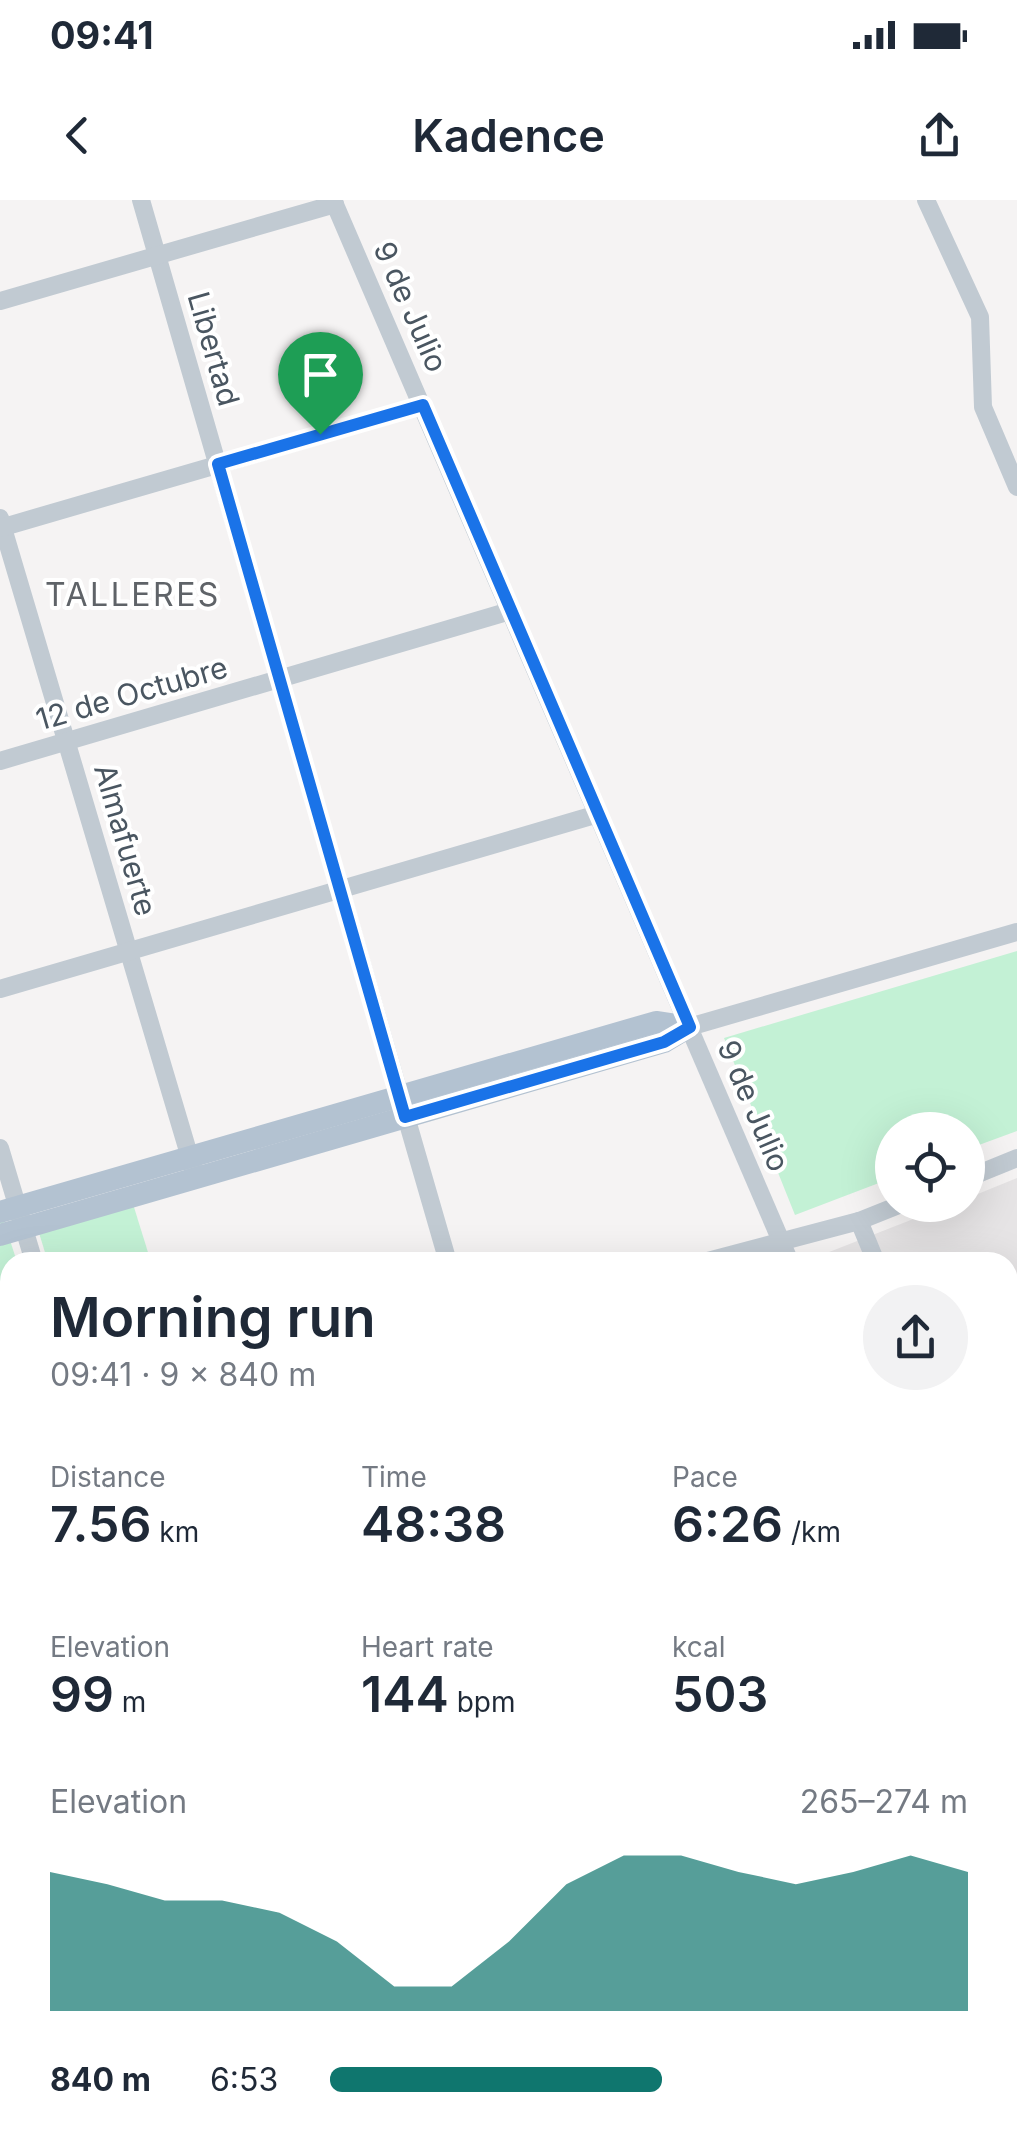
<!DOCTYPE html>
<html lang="en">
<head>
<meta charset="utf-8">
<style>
  :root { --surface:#fff; --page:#f2f2f3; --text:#1f2937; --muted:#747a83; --accent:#0f766e }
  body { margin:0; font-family:Inter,sans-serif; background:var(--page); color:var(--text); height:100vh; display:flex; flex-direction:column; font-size:38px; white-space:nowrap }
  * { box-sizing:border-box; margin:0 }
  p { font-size:32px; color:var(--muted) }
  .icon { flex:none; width:55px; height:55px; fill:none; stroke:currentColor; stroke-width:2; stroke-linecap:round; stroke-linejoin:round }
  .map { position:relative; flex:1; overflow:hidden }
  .side { position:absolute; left:0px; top:1052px; width:1018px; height:888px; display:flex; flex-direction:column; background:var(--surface); border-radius:30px 30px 0 0; box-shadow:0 10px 40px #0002 }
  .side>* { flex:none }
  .fabs { position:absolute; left:875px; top:912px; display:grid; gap:20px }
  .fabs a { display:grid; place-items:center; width:110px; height:110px; border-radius:50%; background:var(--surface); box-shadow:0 10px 40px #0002; font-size:50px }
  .pin { position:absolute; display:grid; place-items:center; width:85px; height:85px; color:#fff; margin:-102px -42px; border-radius:50% 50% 50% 0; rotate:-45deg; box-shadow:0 0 10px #0007 }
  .pin .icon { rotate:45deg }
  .round { display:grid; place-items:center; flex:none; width:105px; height:105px; border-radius:52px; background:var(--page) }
  .head { display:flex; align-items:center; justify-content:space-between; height:170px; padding:0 50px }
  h1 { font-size:55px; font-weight:600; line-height:75px }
  .stats { display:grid; grid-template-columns:repeat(3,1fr); gap:15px; height:170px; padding:10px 50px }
  .stats div { display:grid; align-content:center }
  .stats b { font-size:50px; font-weight:600 }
  .stats small { font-size:28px; font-weight:400 }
  .stats p { font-size:28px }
  .chart { height:280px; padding:20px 50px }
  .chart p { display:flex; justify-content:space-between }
  .chart svg { width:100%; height:180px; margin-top:10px; fill:var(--accent); opacity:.7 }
  ul { padding:0 50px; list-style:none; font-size:32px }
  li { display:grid; grid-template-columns:160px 120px 1fr; align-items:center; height:75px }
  li i { height:25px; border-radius:12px; background:var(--accent) }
  .status { display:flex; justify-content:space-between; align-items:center; height:70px; padding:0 50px; background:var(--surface); direction:ltr }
  .status svg { height:28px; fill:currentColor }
  header { display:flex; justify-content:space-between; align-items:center; height:130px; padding:0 50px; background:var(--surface); font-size:45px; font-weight:600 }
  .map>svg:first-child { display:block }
  .education { fill:#e6e4e5 }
  .green { fill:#c3f1d5 }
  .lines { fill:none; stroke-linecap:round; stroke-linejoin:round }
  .minor { stroke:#c1cad2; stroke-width:18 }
  .major { stroke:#b3c2d1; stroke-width:22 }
  .rail { stroke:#b5b8bd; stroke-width:5 }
  .route-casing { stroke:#fff; stroke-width:20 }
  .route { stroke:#1a73e8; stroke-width:12 }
  .labels { text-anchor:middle; stroke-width:8; stroke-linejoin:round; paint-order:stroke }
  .street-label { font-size:30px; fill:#4a5661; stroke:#fff }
  .neighbourhood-label { font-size:32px; letter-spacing:2.5px; fill:#5f6368; stroke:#fff }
</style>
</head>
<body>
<div class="status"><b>09:41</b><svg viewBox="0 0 49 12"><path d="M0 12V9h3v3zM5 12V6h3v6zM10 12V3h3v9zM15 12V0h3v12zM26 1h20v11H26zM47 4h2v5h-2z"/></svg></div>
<header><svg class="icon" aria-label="back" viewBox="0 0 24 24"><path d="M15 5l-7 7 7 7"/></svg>Kadence<svg class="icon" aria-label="share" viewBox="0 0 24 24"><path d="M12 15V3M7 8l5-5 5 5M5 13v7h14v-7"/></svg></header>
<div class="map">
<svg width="1017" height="1938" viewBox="0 0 1017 1938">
  <rect width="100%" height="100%" fill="#f5f3f3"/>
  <path class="education" d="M1017,978V1635H1011L1008,1614V1062H821L819,1056L949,1005H968V998Z"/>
  <g class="green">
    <path d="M1017,751V931L968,949V930H892V978L795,1015L724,838Z"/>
    <path d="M133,1004L151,1062H48L39,1033Z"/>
    <path d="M0,1009L17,1062H10V1310L0,1276Z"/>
  </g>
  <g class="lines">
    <g class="minor">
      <path d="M141,0L448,1062"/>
      <path d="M333,0L790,1062"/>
      <path d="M926,0L980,117L983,207L1017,287"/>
      <path d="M0,101L335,4"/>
      <path d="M0,318L193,968"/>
      <path d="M0,328L423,205"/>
      <path d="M0,561L510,411"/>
      <path d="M0,789L598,614"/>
      <path d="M689,827L1017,732"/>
      <path d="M0,948L34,1062"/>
      <path d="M968,978L1017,958"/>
      <path d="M859,1021L876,1062"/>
      <path d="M704,1062L859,1021L899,1005"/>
      <path d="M0,1271L10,1269"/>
      <path d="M1008,1309H1017"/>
      <path d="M0,1499L10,1497"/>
      <path d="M1008,1714L1017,1720"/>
      <path d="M0,1728L10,1725"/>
      <path d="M1008,1794L1017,1795"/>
      <path d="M217,1930L220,1938"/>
      <path d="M412,1930L414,1938"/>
      <path d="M545,1930L547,1938"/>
      <path d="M679,1930L680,1938"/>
      <path d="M811,1930L823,1938"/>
      <path d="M99,1938L125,1930"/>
      <path d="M485,1938L522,1930"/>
      <path d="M781,1938L782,1930"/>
      <path d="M957,1938L960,1930"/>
    </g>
    <g class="major">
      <path d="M0,1012L656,822L689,827"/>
      <path d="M0,1035L664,842L689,827"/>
    </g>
    <g class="rail">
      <path d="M0,1140L10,1175"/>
      <path d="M0,1234L10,1267"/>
    </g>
  </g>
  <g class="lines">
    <defs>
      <path id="route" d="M423,205L690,827L664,842L405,917L218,264Z"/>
    </defs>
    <use href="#route" class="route-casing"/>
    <use href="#route" class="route"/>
  </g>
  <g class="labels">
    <g class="street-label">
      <text transform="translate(410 107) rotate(66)" y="10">9 de Julio</text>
      <text transform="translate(213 149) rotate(74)" y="10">Libertad</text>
      <text transform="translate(132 494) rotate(-16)" y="10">12 de Octubre</text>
      <text transform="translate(125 640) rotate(74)" y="10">Almafuerte</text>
      <text transform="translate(753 906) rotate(67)" y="10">9 de Julio</text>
    </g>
    <g class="neighbourhood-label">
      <text x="133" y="406">TALLERES</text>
    </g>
  </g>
</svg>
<div class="fabs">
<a><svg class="icon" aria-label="locate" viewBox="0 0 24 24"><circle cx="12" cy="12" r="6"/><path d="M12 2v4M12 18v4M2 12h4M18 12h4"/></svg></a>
</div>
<div class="pin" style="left:320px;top:234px;background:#1e9e55"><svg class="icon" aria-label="arrive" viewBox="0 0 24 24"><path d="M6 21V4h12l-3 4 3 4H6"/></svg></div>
<section class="side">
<div class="head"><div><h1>Morning run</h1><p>09:41 · 9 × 840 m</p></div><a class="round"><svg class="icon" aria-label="share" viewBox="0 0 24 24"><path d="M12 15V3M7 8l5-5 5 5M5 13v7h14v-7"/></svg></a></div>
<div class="stats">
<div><p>Distance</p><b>7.56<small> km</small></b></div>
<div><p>Time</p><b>48:38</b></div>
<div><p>Pace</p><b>6:26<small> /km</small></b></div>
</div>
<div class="stats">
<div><p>Elevation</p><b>99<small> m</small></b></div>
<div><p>Heart rate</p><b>144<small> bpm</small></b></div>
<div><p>kcal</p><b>503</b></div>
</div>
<div class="chart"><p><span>Elevation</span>265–274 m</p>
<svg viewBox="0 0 160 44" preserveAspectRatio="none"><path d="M0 44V10L10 13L20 17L30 17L40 20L50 27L60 38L70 38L80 27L90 13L100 6L110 6L120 10L130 13L140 10L150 6L160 10V44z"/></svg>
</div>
<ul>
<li><b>840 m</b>6:53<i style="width:52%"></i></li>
</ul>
</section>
</div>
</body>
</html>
